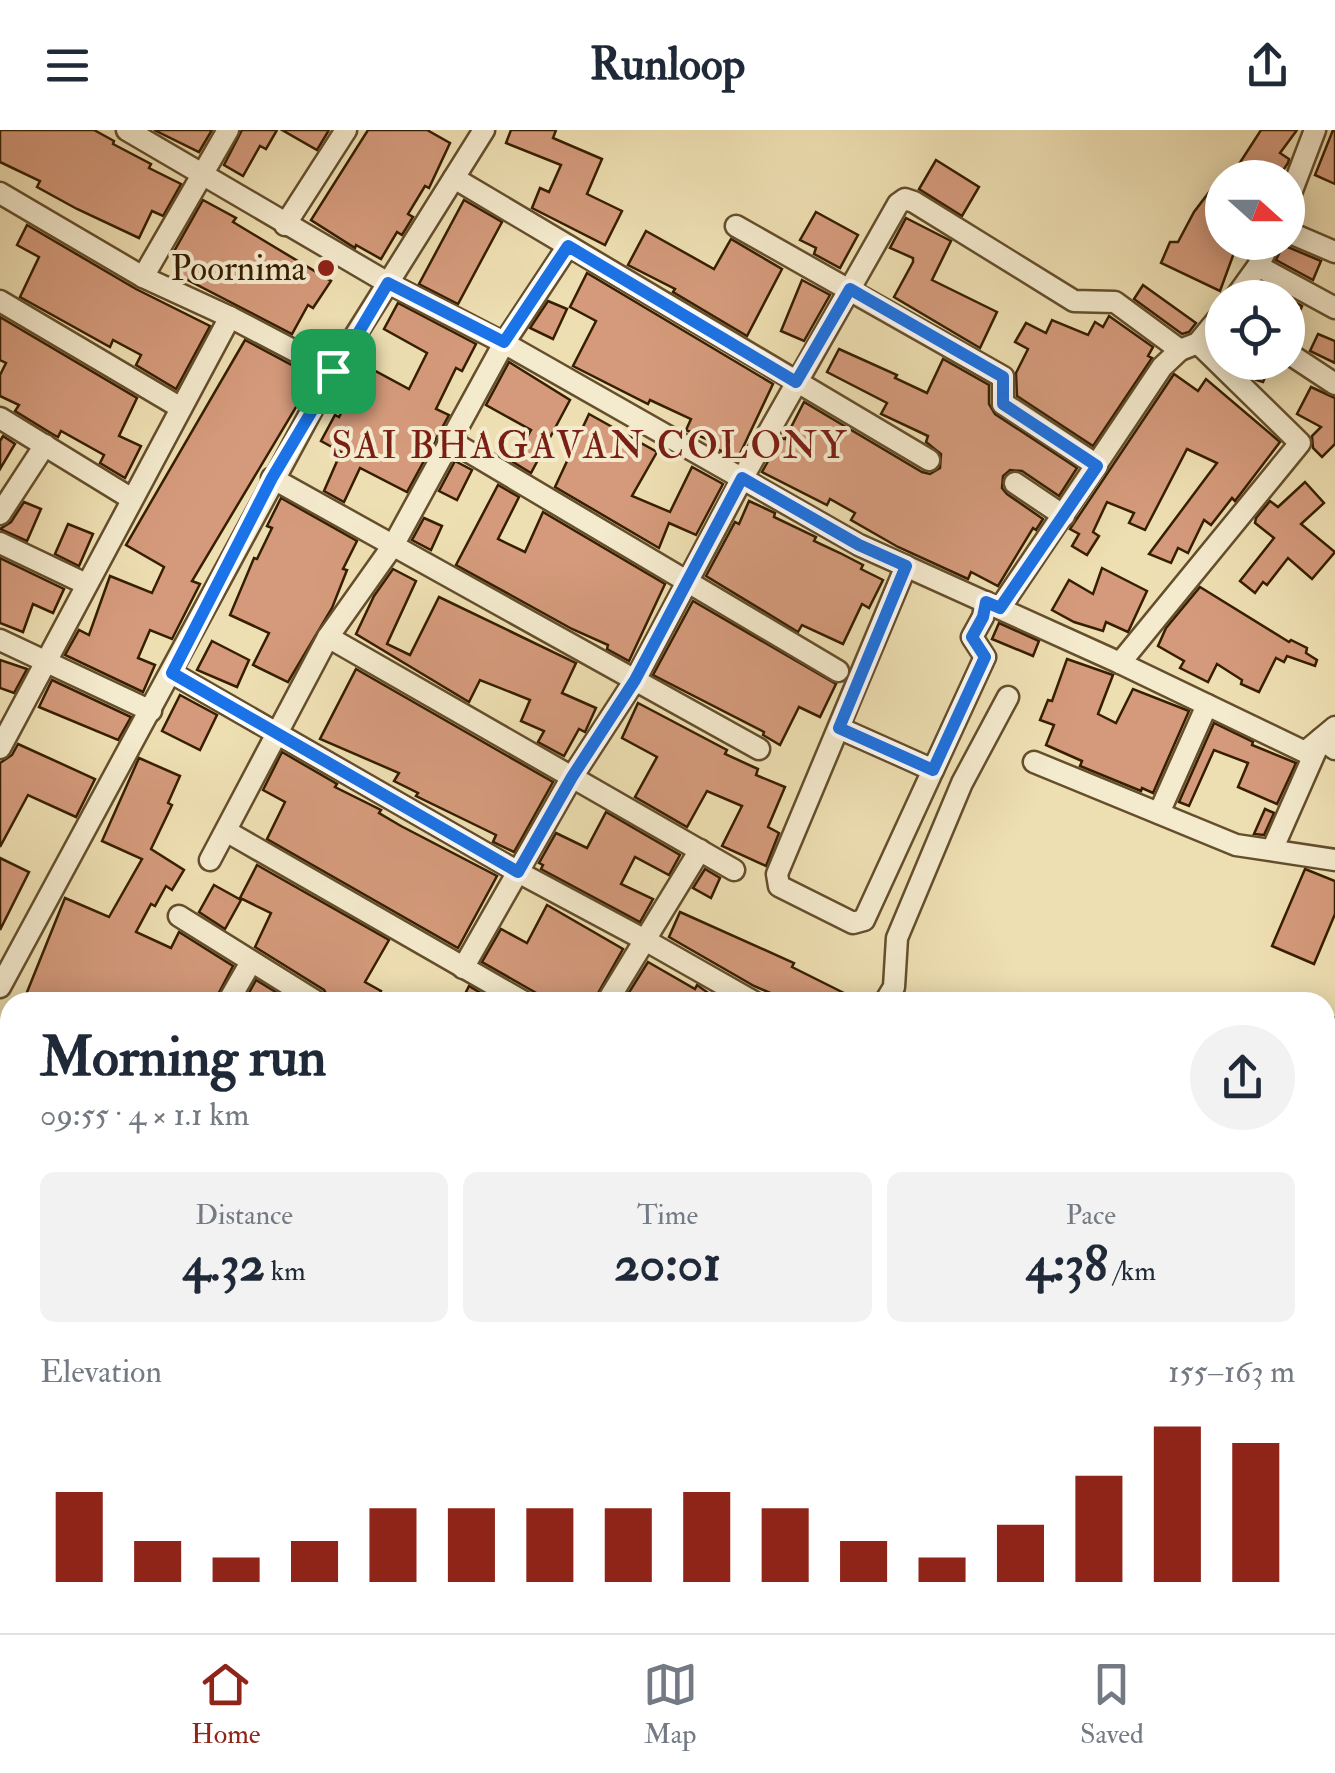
<!DOCTYPE html>
<html lang="en">
<head>
<meta charset="utf-8">
<style>
  :root { --surface:#fff; --page:#f2f2f3; --text:#1f2937; --muted:#747a83; --line:#e0e1e3; --accent:#8f2418 }
  body { margin:0; font-family:"IM FELL Double Pica",serif; background:var(--page); color:var(--text); height:100vh; display:flex; flex-direction:column; font-size:38px; white-space:nowrap }
  * { box-sizing:border-box; margin:0 }
  p { font-size:32px; color:var(--muted) }
  .icon { flex:none; width:55px; height:55px; fill:none; stroke:currentColor; stroke-width:2; stroke-linecap:round; stroke-linejoin:round }
  .map { position:relative; flex:1; overflow:hidden }
  .side { position:absolute; left:0px; top:862px; width:1335px; height:642px; display:flex; flex-direction:column; background:var(--surface); border-radius:30px 30px 0 0; box-shadow:0 5px 25px #0003 }
  .side>* { flex:none }
  .needle { width:65px; rotate:111deg }
  .tools { position:absolute; left:1205px; top:30px; display:grid; gap:20px }
  .tools a { display:grid; place-items:center; width:100px; height:100px; border-radius:50%; background:var(--surface); box-shadow:0 5px 25px #0003; font-size:50px }
  .pin { position:absolute; display:grid; place-items:center; width:85px; height:85px; color:#fff; margin:-42px; border-radius:20px; box-shadow:0 5px 15px #0006 }
  .round { display:grid; place-items:center; flex:none; width:105px; height:105px; border-radius:52px; background:var(--page) }
  .summary { display:flex; align-items:center; justify-content:space-between; height:170px; padding:0 40px }
  h1 { font-size:55px; font-weight:800; line-height:75px }
  .metrics { display:grid; grid-template-columns:repeat(3,1fr); gap:15px; height:170px; padding:10px 40px }
  .metrics div { display:grid; align-content:center; border-radius:15px; background:var(--page); text-align:center }
  .metrics b { font-size:50px; font-weight:800 }
  .metrics small { font-size:28px; font-weight:400 }
  .metrics p { font-size:28px }
  .chart { height:280px; padding:20px 40px }
  .chart p { display:flex; justify-content:space-between }
  .chart svg { width:100%; height:180px; margin-top:10px; stroke:var(--accent); stroke-width:6 }
  header { display:flex; justify-content:space-between; align-items:center; height:130px; padding:0 40px; background:var(--surface); font-size:45px; font-weight:800 }
  .menu { display:flex; justify-content:space-around; align-items:center; height:140px; border-top:2px solid var(--line); background:var(--surface); font-size:28px; color:var(--muted) }
  .menu a { display:grid; justify-items:center; gap:5px }
  .menu .active { color:var(--accent) }
  .map>svg:first-child { display:block }
  .building { fill:#d49a7b; stroke:#361e00; stroke-width:2.5 }
  .lines { fill:none; stroke-linecap:round; stroke-linejoin:round }
  .street-casing { stroke:#644e2c; stroke-width:25 }
  .street { stroke:#f4eacd; stroke-width:20 }
  .route-casing { stroke:#fff; stroke-width:20 }
  .route { stroke:#1a73e8; stroke-width:12 }
  .poi-dot { fill:#8f2418; stroke:#f4eacd; stroke-width:4 }
  .labels { text-anchor:middle; stroke-width:8; stroke-linejoin:round; paint-order:stroke }
  .poi-label { font-size:35px; fill:#361e00; stroke:#f4eacd; text-anchor:end }
  .neighbourhood-label { font-size:38px; letter-spacing:2.5px; fill:#7a1f14; stroke:#f4eacd }
</style>
</head>
<body>
<header><svg class="icon" aria-label="menu" viewBox="0 0 24 24"><path d="M4 6h16M4 12h16M4 18h16"/></svg>Runloop<svg class="icon" aria-label="share" viewBox="0 0 24 24"><path d="M12 15V3M7 8l5-5 5 5M5 13v7h14v-7"/></svg></header>
<div class="map">
<svg width="1335" height="1503" viewBox="0 0 1335 1503">
  <rect width="100%" height="100%" fill="#eedfb2"/>
  <filter id="stains"><feTurbulence type="fractalNoise" baseFrequency=".002" numOctaves="4"/><feColorMatrix values="0 0 0 0 .2 0 0 0 0 .09 0 0 0 0 .02 0 0 0 .5 -.17"/></filter>
  <radialGradient id="worn" r=".72"><stop offset=".6" stop-color="#630" stop-opacity="0"/><stop offset="1" stop-color="#630" stop-opacity=".3"/></radialGradient>
  <g class="building">
    <path d="M0,0H94L114,11L113,14L151,34L149,38L181,54L163,86L152,81L139,108L77,79L37,57L40,51L0,32Z"/>
    <path d="M154,0H212L199,22Z"/>
    <path d="M242,0H277L266,19L260,16L243,46L224,35Z"/>
    <path d="M282,0H329L317,20Z"/>
    <path d="M368,0H427L450,13L429,58L425,56L408,84L413,87L402,105L397,102L381,129L356,115L355,118L311,90Z"/>
    <path d="M511,0H556L553,8L602,29L587,64L622,81L605,115L532,78L540,58L549,62L561,35L506,13Z"/>
    <path d="M1261,0H1297L1280,23L1289,29L1288,33L1278,48H1230Z"/>
    <path d="M1333,0H1335V54L1315,45Z"/>
    <path d="M936,30L979,57L962,86L919,59Z"/>
    <path d="M1222,45V112H1238L1220,161L1161,133L1170,112H1178L1194,82Z"/>
    <path d="M203,70L236,88L233,92L331,151L313,178L308,175L292,204L180,146L187,133L172,125Z"/>
    <path d="M464,70L502,92L458,174L419,154Z"/>
    <path d="M816,82L858,105L840,138L814,124L816,118L800,110Z"/>
    <path d="M906,88L951,111L932,150L997,182L980,218L894,167L913,132V128L890,118Z"/>
    <path d="M27,95L136,159L210,196L176,259L136,235L141,225L113,210L110,217L20,167L39,127L17,115Z"/>
    <path d="M646,101L714,139L731,109L782,139L747,206L673,162L675,159L628,135Z"/>
    <path d="M1283,115L1321,131L1313,150L1276,130Z"/>
    <path d="M587,143L773,254L737,330L709,314L711,311L686,300L691,289L650,270L648,274L573,236L596,191L570,177Z"/>
    <path d="M802,150L830,165L804,211L781,201Z"/>
    <path d="M1143,155L1196,193L1189,202L1182,204L1134,169Z"/>
    <path d="M1288,168L1302,176L1288,209Z"/>
    <path d="M548,171L567,179L553,209L530,198Z"/>
    <path d="M398,173L476,214L462,241L456,238L436,279L449,285L407,362L360,338L344,372L324,361L341,322L321,311L335,285L339,287L366,236L409,259L427,223L384,199Z"/>
    <path d="M1109,186L1153,217L1148,226L1152,228L1093,316L1017,266L1016,243L1028,219L1015,212L1026,193L1046,203L1052,190L1088,205L1095,192L1103,197Z"/>
    <path d="M0,187L137,268L119,306L141,316L125,348L100,333L104,325L61,301L58,307L54,305L15,281L19,275L0,266V245L6,233L0,230Z"/>
    <path d="M1318,204L1335,211V233L1310,221Z"/>
    <path d="M245,210L314,247L192,451L200,454L172,509L150,500L138,528L155,535L143,562L65,525L79,500L89,505L110,446L152,463L164,437L126,415Z"/>
    <path d="M839,219L897,245L895,248L927,263L943,229L989,255V274L995,284L1077,338L1059,366L1022,341L1010,340L1003,346L1002,358L1007,364L1043,389L1036,400L1033,398L998,456L971,442L968,449L898,417L851,390L855,383L830,369L827,375L762,342L781,308L785,309L804,272L922,342L930,344L940,338L941,324L926,312L928,306L881,284L887,273L827,242Z"/>
    <path d="M509,232L570,270L531,343L513,332L531,300L486,275Z"/>
    <path d="M1238,232H1272L1263,252L1256,250Z"/>
    <path d="M1174,244L1198,261L1206,249L1280,312L1235,371L1232,368L1211,395L1204,390L1188,423L1178,418L1171,433L1149,424L1217,333L1187,319L1145,400L1129,393L1134,383L1107,372L1093,402L1099,406L1087,425L1072,416L1079,404L1070,399Z"/>
    <path d="M1311,257L1335,268V314L1322,327L1313,318L1312,306L1321,297L1297,284Z"/>
    <path d="M589,284L657,322L632,366L670,382L692,337L723,354L696,405L669,393L659,418L555,357Z"/>
    <path d="M3,306L15,314L0,339V311Z"/>
    <path d="M455,331L472,340L457,370L439,361Z"/>
    <path d="M1305,352L1324,373L1301,394L1335,422L1312,449L1288,428L1267,455L1263,452L1255,463L1240,451L1274,408L1255,393L1256,388L1270,371L1278,377Z"/>
    <path d="M498,355L519,367L498,409L525,422L543,382L665,454L629,531L607,519L608,515L572,499L456,435Z"/>
    <path d="M281,368L357,411L343,439L347,440L332,478L288,552L253,535L269,503L230,485L254,428L257,429L272,398L267,396Z"/>
    <path d="M749,371L775,383L774,387L816,407L814,411L840,423L863,435L861,439L883,450L869,478L862,474L843,514L802,495L798,502L706,446L735,392L739,394Z"/>
    <path d="M24,372L41,379L27,411L0,399L11,392Z"/>
    <path d="M424,388L442,396L431,420L412,410Z"/>
    <path d="M68,394L93,404L79,436L55,424Z"/>
    <path d="M0,428L64,459L53,483L33,474L23,502L0,493Z"/>
    <path d="M1102,438L1147,461L1128,502L1106,492L1103,501L1074,492L1052,480L1069,450L1093,464Z"/>
    <path d="M393,439L416,451L387,514L410,525L439,467L576,533L562,563L596,578L585,602L579,599L564,626L538,612L544,601L521,591L530,570L480,550L469,572L356,504L374,466Z"/>
    <path d="M1200,457L1289,512L1291,510L1307,518L1306,523L1317,530L1315,536L1287,526L1284,532L1276,528L1259,562L1241,554L1242,550L1217,534L1208,552L1180,538L1184,531L1158,516L1166,498Z"/>
    <path d="M693,471L836,554L820,587L799,577L780,615L763,605L764,602L653,545Z"/>
    <path d="M999,493L1039,511L1033,526L992,509Z"/>
    <path d="M212,511L249,530L237,557L197,540Z"/>
    <path d="M1067,529L1113,545L1098,584L1116,593L1133,559L1189,581L1153,663L1142,658L1141,661L1080,636L1082,631L1046,615L1054,595L1040,590L1048,570L1052,571Z"/>
    <path d="M0,530L27,539L14,563L0,558Z"/>
    <path d="M356,539L553,652L514,722L493,712L496,705L416,666L418,663L394,651L399,643L320,609Z"/>
    <path d="M52,550L131,587L118,610L39,577Z"/>
    <path d="M180,565L217,585L200,620L162,601Z"/>
    <path d="M638,573L727,620L725,624L758,639L756,645L785,657L768,697L779,703L766,736L722,716L742,676L707,661L687,697L635,667L657,627L622,608Z"/>
    <path d="M1214,593L1253,612L1252,615L1296,633L1277,674L1238,657L1248,633L1214,620L1189,676L1179,672Z"/>
    <path d="M18,614L95,649L76,687L28,665L0,717V633L12,625Z"/>
    <path d="M282,622L337,654L335,657L381,680L379,683L401,696L497,746L458,818L267,709L285,672L263,660Z"/>
    <path d="M139,628L180,646L168,673L172,675L151,719L184,740L172,760L166,756L155,776L151,774L136,802L171,818L179,802L233,836L214,872H23L65,768L109,787L142,729L102,711Z"/>
    <path d="M1265,679L1274,683L1264,705L1254,704Z"/>
    <path d="M606,682L680,725L669,745L635,727L621,754L653,769L640,792L541,739L543,735L539,733L556,703L587,718Z"/>
    <path d="M0,728L29,742L0,800Z"/>
    <path d="M257,735L389,810L365,852L381,861L375,872H331L324,860L255,817L271,783L240,768Z"/>
    <path d="M705,739L720,748L711,768L693,758Z"/>
    <path d="M1305,739L1335,751V784L1314,834L1272,816Z"/>
    <path d="M214,755L241,770L225,799L199,782Z"/>
    <path d="M547,775L623,819L593,872H552L482,832L501,799L527,813Z"/>
    <path d="M680,782L794,833L792,837L862,872H791L754,856L669,807Z"/>
    <path d="M648,832L695,859L697,855L721,872H623Z"/>
    <path d="M256,850L292,872H244Z"/>
    <path d="M469,856L494,871L493,872H461Z"/>
  </g>
  <g class="lines">
    <defs>
      <g id="street">
        <path d="M127,0L388,153L504,213L859,415L1120,533L1305,622L1335,597"/>
        <path d="M454,48L929,330"/>
        <path d="M0,63L143,147L230,187L333,241"/>
        <path d="M1288,71L1315,0"/>
        <path d="M285,95L346,0"/>
        <path d="M736,96L1003,247V273L1097,335"/>
        <path d="M1288,102L1335,122"/>
        <path d="M1258,136L1335,178"/>
        <path d="M143,147L228,0"/>
        <path d="M1235,168L1258,136L1270,112"/>
        <path d="M0,171L181,278"/>
        <path d="M1288,223L1335,254"/>
        <path d="M0,288L132,369"/>
        <path d="M449,310L838,541"/>
        <path d="M272,348L759,619"/>
        <path d="M1015,353L1064,386"/>
        <path d="M0,384L45,315"/>
        <path d="M0,413L86,454"/>
        <path d="M906,436L777,744L779,756L853,793L864,790L985,527L972,507L983,487L986,472"/>
        <path d="M1000,478L1162,237L1180,220L1198,213L1222,184"/>
        <path d="M328,507L734,740"/>
        <path d="M0,510L151,581"/>
        <path d="M1120,533L1300,313L1198,213"/>
        <path d="M172,543L518,742L645,810L754,872"/>
        <path d="M839,598L933,640"/>
        <path d="M0,618L230,187"/>
        <path d="M1034,632L1236,715L1335,730"/>
        <path d="M1159,683L1207,575"/>
        <path d="M226,701L524,872"/>
        <path d="M1273,718L1321,609L1335,619"/>
        <path d="M210,730L328,507L394,414L504,213L568,116"/>
        <path d="M179,786L317,872"/>
        <path d="M463,838L572,647L635,550L742,349L898,74L905,69L914,72L1074,171L1115,172L1180,220"/>
        <path d="M0,857L333,241L484,0"/>
        <path d="M228,872L251,832"/>
        <path d="M607,872L700,720"/>
        <path d="M885,872L894,857L897,808L962,653L1008,567"/>
        <path d="M1325,895L1335,901"/>
        <path d="M0,921L10,927"/>
        <path d="M1325,996L1335,1003"/>
        <path d="M0,1006L10,1012"/>
        <path d="M1325,1072L1335,1051"/>
        <path d="M0,1158L10,1164"/>
        <path d="M0,1244L10,1228"/>
        <path d="M0,1280L10,1286"/>
        <path d="M1325,1321L1335,1324"/>
        <path d="M0,1456L10,1465"/>
        <path d="M45,1495L54,1503"/>
        <path d="M196,1495L205,1503"/>
        <path d="M366,1495L382,1503"/>
        <path d="M597,1495L612,1503"/>
        <path d="M666,1495L669,1503"/>
        <path d="M83,1503L89,1495"/>
        <path d="M302,1503L306,1495"/>
        <path d="M559,1503L566,1495"/>
      </g>
    </defs>
    <use href="#street" class="street-casing"/>
    <use href="#street" class="street"/>
  </g>
  <g class="lines">
    <defs>
      <path id="route" d="M568,116L796,252L850,159L1003,247V274L1097,336L1000,478L986,472L983,487L972,507L985,527L933,640L839,598L906,436L859,415L742,348L635,550L572,647L518,742L172,543L272,348L388,153L504,212Z"/>
    </defs>
    <use href="#route" class="route-casing"/>
    <use href="#route" class="route"/>
  </g>
  <circle class="poi-dot" cx="326" cy="138" r="10"/>
  <g class="labels">
    <g class="poi-label">
      <text x="306" y="150">Poornima</text>
    </g>
    <g class="neighbourhood-label">
      <text x="590" y="328">SAI BHAGAVAN COLONY</text>
    </g>
  </g>
  <rect width="100%" height="100%" filter="url(#stains)"/>
  <rect width="100%" height="100%" fill="url(#worn)"/>
</svg>
<div class="tools">
<a><svg class="needle" viewBox="-14 -14 28 28"><path d="M0-13l5 13h-10z" fill="#e53935"/><path d="M0 13l5-13h-10z" fill="#747a83"/></svg></a>
<a><svg class="icon" aria-label="locate" viewBox="0 0 24 24"><circle cx="12" cy="12" r="6"/><path d="M12 2v4M12 18v4M2 12h4M18 12h4"/></svg></a>
</div>
<div class="pin" style="left:333px;top:241px;background:#1e9e55"><svg class="icon" aria-label="arrive" viewBox="0 0 24 24"><path d="M6 21V4h12l-3 4 3 4H6"/></svg></div>
<section class="side">
<div class="summary"><div><h1>Morning run</h1><p>09:55 · 4 × 1.1 km</p></div><a class="round"><svg class="icon" aria-label="share" viewBox="0 0 24 24"><path d="M12 15V3M7 8l5-5 5 5M5 13v7h14v-7"/></svg></a></div>
<div class="metrics">
<div><p>Distance</p><b>4.32<small> km</small></b></div>
<div><p>Time</p><b>20:01</b></div>
<div><p>Pace</p><b>4:38<small> /km</small></b></div>
</div>
<div class="chart"><p><span>Elevation</span>155–163 m</p>
<svg viewBox="0 0 160 44" preserveAspectRatio="none"><path d="M5 44V22M15 44V34M25 44V38M35 44V34M45 44V26M55 44V26M65 44V26M75 44V26M85 44V22M95 44V26M105 44V34M115 44V38M125 44V30M135 44V18M145 44V6M155 44V10"/></svg>
</div>
</section>
</div>
<nav class="menu">
<a class="active"><svg class="icon" aria-label="home" viewBox="0 0 24 24"><path d="M3 11l9-7 9 7M6 9v11h12V9"/></svg>Home</a>
<a><svg class="icon" aria-label="map" viewBox="0 0 24 24"><path d="M3 6l6-2 6 2 6-2v14l-6 2-6-2-6 2zM9 4v14M15 6v14"/></svg>Map</a>
<a><svg class="icon" aria-label="saved" viewBox="0 0 24 24"><path d="M7 4h10v16l-5-4-5 4z"/></svg>Saved</a>
</nav>
</body>
</html>
